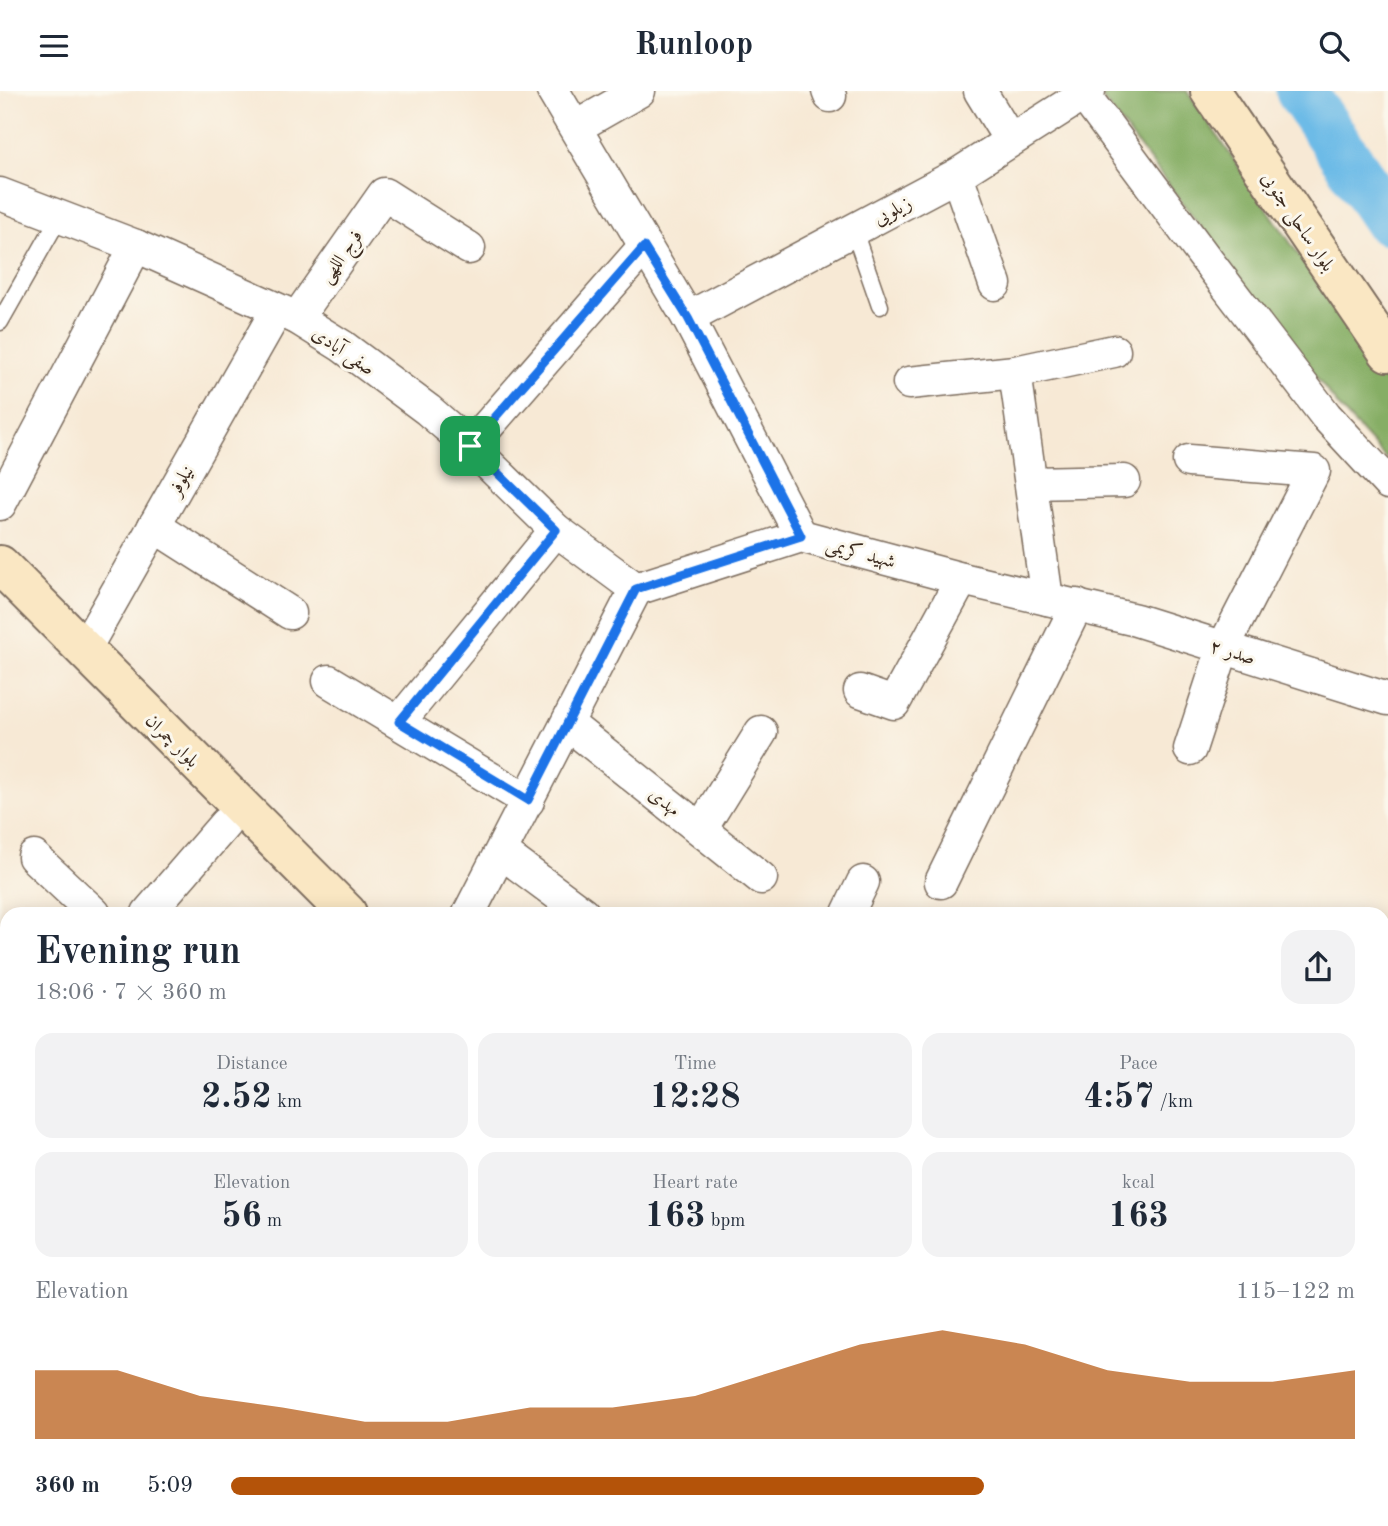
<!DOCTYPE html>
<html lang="en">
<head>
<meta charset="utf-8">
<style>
  :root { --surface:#fff; --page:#f2f2f3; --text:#1f2937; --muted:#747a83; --accent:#b45309 }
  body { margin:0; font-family:"Old Standard TT",Amiri,serif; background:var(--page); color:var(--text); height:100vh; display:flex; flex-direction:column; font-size:26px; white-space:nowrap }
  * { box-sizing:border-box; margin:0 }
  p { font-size:23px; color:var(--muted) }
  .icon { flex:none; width:38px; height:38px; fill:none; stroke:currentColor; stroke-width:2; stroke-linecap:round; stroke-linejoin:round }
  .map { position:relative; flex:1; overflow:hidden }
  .side { position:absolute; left:0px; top:816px; width:1390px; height:620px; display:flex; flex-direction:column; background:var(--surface); border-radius:21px 21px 0 0; box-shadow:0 4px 18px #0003 }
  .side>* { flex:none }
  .pin { position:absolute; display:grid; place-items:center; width:60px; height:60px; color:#fff; margin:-30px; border-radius:14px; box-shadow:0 4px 10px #0006 }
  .round { display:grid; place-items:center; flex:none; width:74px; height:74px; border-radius:21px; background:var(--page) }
  .summary { display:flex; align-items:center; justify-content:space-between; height:119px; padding:0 35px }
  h1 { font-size:38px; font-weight:600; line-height:52px }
  .figures { display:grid; grid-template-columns:repeat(3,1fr); gap:10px; height:119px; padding:7px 35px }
  .figures div { display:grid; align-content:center; border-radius:18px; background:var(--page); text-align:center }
  .figures b { font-size:35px; font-weight:600 }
  .figures small { font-size:19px; font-weight:400 }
  .figures p { font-size:19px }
  .chart { height:196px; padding:14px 35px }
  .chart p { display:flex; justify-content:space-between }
  .chart svg { width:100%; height:126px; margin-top:7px; fill:var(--accent); opacity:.7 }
  ul { padding:0 35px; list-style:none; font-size:23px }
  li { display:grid; grid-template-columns:112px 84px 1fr; align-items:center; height:52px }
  li i { height:18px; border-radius:9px; background:var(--accent) }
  header { display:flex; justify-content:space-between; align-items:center; height:91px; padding:0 35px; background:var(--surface); font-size:32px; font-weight:600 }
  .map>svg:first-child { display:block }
  .green { fill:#a9ca73; stroke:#727a48; stroke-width:2 }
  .forest { fill:#86ae65; stroke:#606c42; stroke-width:2 }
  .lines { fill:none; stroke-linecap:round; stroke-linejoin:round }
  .river { stroke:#6dbbe7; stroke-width:51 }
  .lane-casing { stroke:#7d6d5e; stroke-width:19 }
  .street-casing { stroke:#7d6d5e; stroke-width:35 }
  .secondary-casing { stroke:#7d6d5e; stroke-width:42 }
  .lane { stroke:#fff; stroke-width:16 }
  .street { stroke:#fff; stroke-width:32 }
  .secondary { stroke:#fae7c3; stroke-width:38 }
  .route-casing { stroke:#fff; stroke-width:14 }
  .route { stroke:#1a73e8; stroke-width:9 }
  .labels { text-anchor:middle; stroke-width:6; stroke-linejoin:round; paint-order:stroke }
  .street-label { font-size:19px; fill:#3b2a1e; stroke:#fbf7ec }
</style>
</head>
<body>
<header><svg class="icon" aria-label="menu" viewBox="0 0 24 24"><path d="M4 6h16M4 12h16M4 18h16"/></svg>Runloop<svg class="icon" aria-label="search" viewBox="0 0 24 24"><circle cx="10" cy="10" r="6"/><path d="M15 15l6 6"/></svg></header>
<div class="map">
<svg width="1388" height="1435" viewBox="0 0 1388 1435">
  <rect width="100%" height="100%" fill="#fbf7ec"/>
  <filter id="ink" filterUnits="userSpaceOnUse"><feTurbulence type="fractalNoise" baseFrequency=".0143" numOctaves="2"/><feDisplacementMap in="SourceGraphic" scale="14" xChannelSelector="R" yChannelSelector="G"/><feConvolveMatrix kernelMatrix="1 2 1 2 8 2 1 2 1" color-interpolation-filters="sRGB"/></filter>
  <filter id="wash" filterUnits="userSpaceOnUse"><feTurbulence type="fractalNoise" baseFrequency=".00686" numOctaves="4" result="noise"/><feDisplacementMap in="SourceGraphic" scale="28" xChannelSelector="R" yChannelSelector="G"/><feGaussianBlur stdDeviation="1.57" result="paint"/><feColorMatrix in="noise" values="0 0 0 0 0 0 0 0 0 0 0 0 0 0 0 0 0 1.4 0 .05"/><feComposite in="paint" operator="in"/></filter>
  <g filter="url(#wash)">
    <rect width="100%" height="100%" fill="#f7e9d5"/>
    <path class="green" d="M0,965L7,968V1428H510L517,1435H0Z"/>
    <path class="forest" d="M1113,0H1187L1388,295V370L1340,317L1102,7Z"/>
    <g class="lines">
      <path class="river" d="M1301,0L1388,129"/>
    </g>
  </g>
  <g filter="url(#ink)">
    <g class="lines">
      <defs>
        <g id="lane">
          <path d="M854,140L880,215"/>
          <path d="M0,231L60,125"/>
        </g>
        <g id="street">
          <path d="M553,0L688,227L801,445"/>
          <path d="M828,0L830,5"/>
          <path d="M980,0L1010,49"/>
          <path d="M1084,4L1203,164L1326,325L1388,392"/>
          <path d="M576,36L639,0"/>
          <path d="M957,84L995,193"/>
          <path d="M0,103L136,155L297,227L342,255L428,319L470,355L556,439L636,498"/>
          <path d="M297,227L384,103L469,157"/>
          <path d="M688,227L957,84L1089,0"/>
          <path d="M1015,281L1047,508"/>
          <path d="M909,292L1015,281L1114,260"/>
          <path d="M470,355L644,156"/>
          <path d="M1189,370L1314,380L1223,557L1190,658"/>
          <path d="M1031,392L1124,390"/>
          <path d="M0,413L136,155"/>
          <path d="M154,435L290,522"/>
          <path d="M84,559L277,219"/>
          <path d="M329,590L528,710"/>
          <path d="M860,600L894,612L962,488"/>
          <path d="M399,631L556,439"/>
          <path d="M568,633L761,787"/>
          <path d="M701,738L761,641"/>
          <path d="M501,761L583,822"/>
          <path d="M34,766L94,822"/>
          <path d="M941,791L1077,514"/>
          <path d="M148,822L225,733"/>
          <path d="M469,822L636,498L801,445L962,488L1136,529L1388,608"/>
          <path d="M848,822L863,791"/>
          <path d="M1382,869L1388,854"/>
          <path d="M1382,913L1388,912"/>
          <path d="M0,965L7,968"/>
          <path d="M1382,1015L1388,1013"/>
          <path d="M0,1140L7,1132"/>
          <path d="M0,1222L7,1227"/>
          <path d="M1382,1331L1388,1330"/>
          <path d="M304,1428L315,1435"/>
          <path d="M510,1428L517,1435"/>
          <path d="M1177,1431L1210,1435"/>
          <path d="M700,1435L704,1428"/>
        </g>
        <g id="secondary">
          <path d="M1210,0L1388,261"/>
          <path d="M0,474L347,822"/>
          <path d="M946,1428L956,1435"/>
          <path d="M1013,1428L1023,1435"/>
        </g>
      </defs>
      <use href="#lane" class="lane-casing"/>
      <use href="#street" class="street-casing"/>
      <use href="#secondary" class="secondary-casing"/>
      <use href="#lane" class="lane"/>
      <use href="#street" class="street"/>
      <use href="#secondary" class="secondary"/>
    </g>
  </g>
  <g class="lines" filter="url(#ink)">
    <defs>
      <path id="route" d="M644,156L688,227L801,445L636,498L528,709L399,631L556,439L470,355Z"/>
    </defs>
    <use href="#route" class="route-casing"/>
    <use href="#route" class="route"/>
  </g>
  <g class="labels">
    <g class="street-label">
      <text transform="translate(892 119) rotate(-28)" y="7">زیلویی</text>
      <text transform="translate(1299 130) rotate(56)" y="7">بلوار ساحلی جنوبی</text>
      <text transform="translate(340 165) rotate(-55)" y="7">فرج اللهی</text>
      <text transform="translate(344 259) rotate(34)" y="7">صفی آبادی</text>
      <text transform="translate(180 389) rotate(-60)" y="7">نیلوفر</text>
      <text transform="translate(861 461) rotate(15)" y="7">شهید کریمی</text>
      <text transform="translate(1233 560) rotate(17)" y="7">صدر ۲</text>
      <text transform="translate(173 649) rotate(45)" y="7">بلوار چمران</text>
      <text transform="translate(665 710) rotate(38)" y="7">مهدی</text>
    </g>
  </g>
</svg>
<div class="pin" style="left:470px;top:355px;background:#1e9e55"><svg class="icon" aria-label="arrive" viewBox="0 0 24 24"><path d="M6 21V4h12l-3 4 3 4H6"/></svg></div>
<section class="side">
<div class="summary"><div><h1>Evening run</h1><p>18:06 · 7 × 360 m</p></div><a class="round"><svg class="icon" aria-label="share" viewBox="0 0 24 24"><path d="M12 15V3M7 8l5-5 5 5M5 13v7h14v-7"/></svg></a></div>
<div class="figures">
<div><p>Distance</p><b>2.52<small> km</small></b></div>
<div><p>Time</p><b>12:28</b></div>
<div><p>Pace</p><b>4:57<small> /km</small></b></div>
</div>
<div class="figures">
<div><p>Elevation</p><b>56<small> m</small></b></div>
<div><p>Heart rate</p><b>163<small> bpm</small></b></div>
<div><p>kcal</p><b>163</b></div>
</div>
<div class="chart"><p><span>Elevation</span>115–122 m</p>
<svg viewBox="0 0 160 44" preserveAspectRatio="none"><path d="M0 44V20L10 20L20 29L30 33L40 38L50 38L60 33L70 33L80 29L90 20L100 11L110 6L120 11L130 20L140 24L150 24L160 20V44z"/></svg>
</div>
<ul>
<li><b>360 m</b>5:09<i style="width:67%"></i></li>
</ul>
</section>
</div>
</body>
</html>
